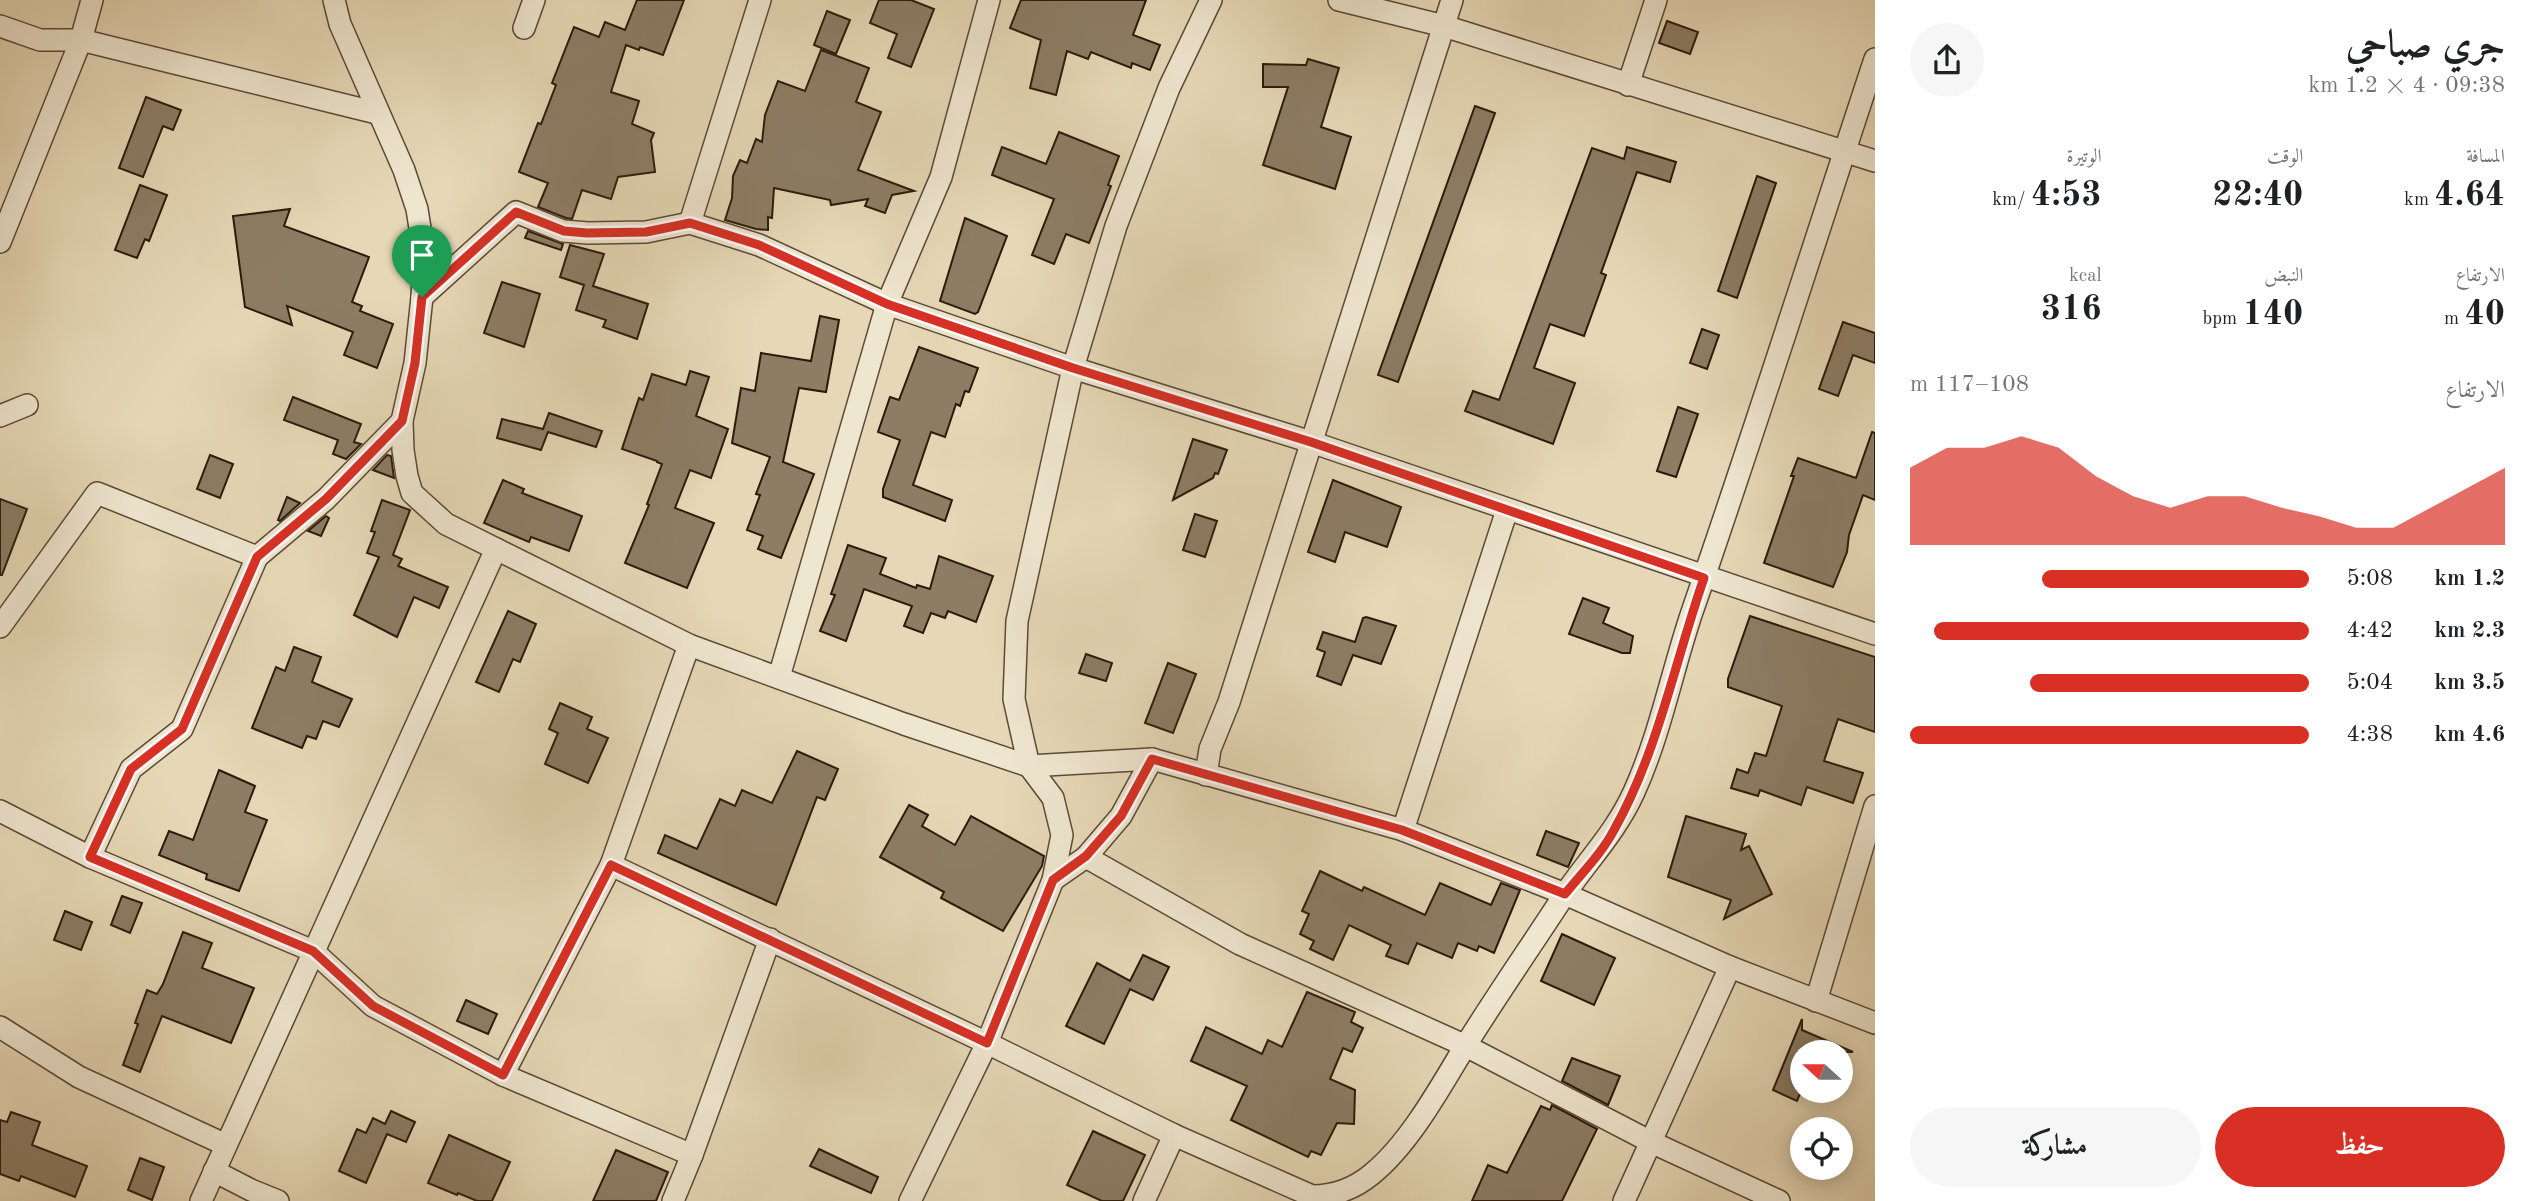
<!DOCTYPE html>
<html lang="ar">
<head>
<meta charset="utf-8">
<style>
  :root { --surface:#fff; --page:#f6f6f6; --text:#202124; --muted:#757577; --accent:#d93025 }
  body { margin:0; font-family:"Old Standard TT",Amiri,serif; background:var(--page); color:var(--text); direction:rtl; height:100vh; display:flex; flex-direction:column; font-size:26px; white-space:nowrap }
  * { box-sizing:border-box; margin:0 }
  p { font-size:23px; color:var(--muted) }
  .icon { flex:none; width:38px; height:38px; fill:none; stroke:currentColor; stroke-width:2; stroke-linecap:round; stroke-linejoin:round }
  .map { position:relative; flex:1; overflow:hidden; direction:ltr }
  .drawer { display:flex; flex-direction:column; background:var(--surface); width:665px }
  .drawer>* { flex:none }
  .needle { width:46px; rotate:291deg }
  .tools { position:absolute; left:1790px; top:1040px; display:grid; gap:14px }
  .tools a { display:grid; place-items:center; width:63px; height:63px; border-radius:50%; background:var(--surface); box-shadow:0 4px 18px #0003; font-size:35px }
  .pin { position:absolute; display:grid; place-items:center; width:60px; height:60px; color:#fff; margin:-72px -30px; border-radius:50% 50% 50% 0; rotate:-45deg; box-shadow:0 0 7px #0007 }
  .pin .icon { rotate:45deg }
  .round { display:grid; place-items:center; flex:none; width:74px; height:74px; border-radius:37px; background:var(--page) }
  .summary { display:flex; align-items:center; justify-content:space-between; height:119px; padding:0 35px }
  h1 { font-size:38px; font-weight:700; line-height:52px }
  .figures { display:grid; grid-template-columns:repeat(3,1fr); gap:10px; height:119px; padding:7px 35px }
  .figures div { display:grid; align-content:center }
  .figures b { font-size:35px; font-weight:700 }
  .figures small { font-size:19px; font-weight:400 }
  .figures p { font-size:19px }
  .chart { height:196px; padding:14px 35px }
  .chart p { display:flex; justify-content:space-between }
  .chart svg { width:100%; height:126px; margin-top:7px; fill:var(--accent); opacity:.7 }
  .button { display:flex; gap:14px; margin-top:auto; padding:14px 35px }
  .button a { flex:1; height:80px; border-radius:42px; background:var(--accent); color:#fff; font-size:28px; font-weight:700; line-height:80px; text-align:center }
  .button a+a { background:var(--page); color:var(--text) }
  ul { padding:0 35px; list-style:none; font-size:23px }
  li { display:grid; grid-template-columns:112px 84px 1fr; align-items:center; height:52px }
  li i { height:18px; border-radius:9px; background:var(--accent) }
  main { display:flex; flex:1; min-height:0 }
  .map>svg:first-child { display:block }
  .building { fill:#8d7d65; stroke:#2c1a0d; stroke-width:2 }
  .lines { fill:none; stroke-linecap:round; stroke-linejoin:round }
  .street-casing { stroke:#5a4a37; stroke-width:24 }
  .street { stroke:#efe6d0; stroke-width:21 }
  .route-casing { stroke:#fff; stroke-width:14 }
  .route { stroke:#d93025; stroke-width:9 }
</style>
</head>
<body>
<main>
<section class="drawer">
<div class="summary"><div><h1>جري صباحي</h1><p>09:38 · 4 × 1.2 km</p></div><a class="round"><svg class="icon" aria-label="share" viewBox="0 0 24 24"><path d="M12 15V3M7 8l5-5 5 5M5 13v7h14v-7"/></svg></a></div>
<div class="figures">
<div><p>المسافة</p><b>4.64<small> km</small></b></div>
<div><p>الوقت</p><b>22:40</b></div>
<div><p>الوتيرة</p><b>4:53<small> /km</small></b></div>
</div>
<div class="figures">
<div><p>الارتفاع</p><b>40<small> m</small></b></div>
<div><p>النبض</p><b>140<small> bpm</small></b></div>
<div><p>kcal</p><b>316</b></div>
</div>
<div class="chart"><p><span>الارتفاع</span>108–117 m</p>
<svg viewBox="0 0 160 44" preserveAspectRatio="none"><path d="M0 44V17L10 10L20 10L30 6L40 10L50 20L60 27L70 31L80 27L90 27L100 31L110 34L120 38L130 38L140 31L150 24L160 17V44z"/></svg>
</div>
<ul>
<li><b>1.2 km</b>5:08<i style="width:67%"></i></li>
<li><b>2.3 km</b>4:42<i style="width:94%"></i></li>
<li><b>3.5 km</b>5:04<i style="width:70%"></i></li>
<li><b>4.6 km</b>4:38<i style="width:100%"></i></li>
</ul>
<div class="button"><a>حفظ</a><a>مشاركة</a></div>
</section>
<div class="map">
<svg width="1875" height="1201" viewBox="0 0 1875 1201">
  <rect width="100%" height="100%" fill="#e6d8b6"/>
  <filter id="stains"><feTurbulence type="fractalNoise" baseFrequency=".00286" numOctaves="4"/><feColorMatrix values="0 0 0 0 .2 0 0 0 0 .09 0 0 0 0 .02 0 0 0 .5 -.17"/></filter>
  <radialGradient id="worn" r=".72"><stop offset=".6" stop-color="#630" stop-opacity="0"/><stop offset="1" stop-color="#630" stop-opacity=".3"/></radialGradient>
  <g class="building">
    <path d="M637,0H684L663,55L640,47L639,50L626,45L611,92L639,101L632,124L654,133L651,140L655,172L618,177L611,199L582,190L572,219L566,218L538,207L548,183L519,172L538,123L541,124L556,85L552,83L574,27L599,37L605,22L625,30Z"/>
    <path d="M879,0H911L934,9L911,67L888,58L897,34L870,23Z"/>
    <path d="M1021,0H1146L1133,35L1160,45L1150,70L1132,63L1131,68L1091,52L1088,59L1067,51L1056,95L1030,88L1041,40L1010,28Z"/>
    <path d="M827,11L850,20L836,54L814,45Z"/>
    <path d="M1667,21L1698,32L1690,54L1659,43Z"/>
    <path d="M821,50L869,68L856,102L881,112L858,170L914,191L892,195L885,213L865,206L868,199L831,205L830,200L774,188L772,218L768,217V230L756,229L725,220L732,198L733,176L740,160L747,163L756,139L762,142L765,115L778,81L805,91Z"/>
    <path d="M1308,59L1339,68L1321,127L1351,137L1335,189L1263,165L1288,87H1263V64L1306,65Z"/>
    <path d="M146,97L181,110L173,130L163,126L143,177L119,168Z"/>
    <path d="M1475,106L1495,113L1398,382L1378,375Z"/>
    <path d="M1059,132L1119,156L1108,185L1111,186L1089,243L1066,234L1054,264L1032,255L1054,199L992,175L1002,147L1046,164Z"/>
    <path d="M1627,147L1676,162L1670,182L1637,172L1601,273L1606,275L1584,336L1550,324L1534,368L1575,383L1553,444L1465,411L1473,391L1499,400L1592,148L1624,159Z"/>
    <path d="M1757,176L1776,183L1737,298L1718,291Z"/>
    <path d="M140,185L167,195L149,241L145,239L137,258L115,250Z"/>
    <path d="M290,209L284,226L369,257L352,302L362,306L360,311L393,324L377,368L344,355L353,332L287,306L292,325L245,307L233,216Z"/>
    <path d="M965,218L1007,236L978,312L975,314L940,301Z"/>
    <path d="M528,231L563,244L561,250L525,238Z"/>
    <path d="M570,245L604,254L593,286L648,304L637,339L603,327L606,320L576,310L584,285L560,277Z"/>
    <path d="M502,282L540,294L524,347L484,333Z"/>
    <path d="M820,316L839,320L826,392L799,388L783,462L814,474L781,558L758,549L763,536L747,530L760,495L756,494L770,457L732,443L741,388L755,391L761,353L811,361Z"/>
    <path d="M1843,322L1875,333V363L1853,355L1838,396L1819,389Z"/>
    <path d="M1702,329L1719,335L1707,369L1690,363Z"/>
    <path d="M919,347L978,368L969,392L965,391L960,406L956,404L945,437L931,432L913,485L952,500L945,521L883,497V489L900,440L878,432L890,397L899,400Z"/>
    <path d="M690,371L709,377L696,416L728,429L711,478L690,470L675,508L714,523L687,588L625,563L649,505L647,504L662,464L657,462V461L622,449L639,398L643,400L652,374L686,385Z"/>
    <path d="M293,397L361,424L354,442L361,444L346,459L333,454L338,440L284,420Z"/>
    <path d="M1678,407L1698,414L1676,477L1657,471Z"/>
    <path d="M549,413L602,431L596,447L548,432L541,450L497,438L502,419L543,429Z"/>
    <path d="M1872,432L1875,433V500L1863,495L1849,535L1847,552L1833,587L1764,563L1794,476H1791L1798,458L1856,478Z"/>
    <path d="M1193,439L1227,450L1218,474L1215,473L1213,478L1173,500Z"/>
    <path d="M210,455L233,464L220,498L197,489Z"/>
    <path d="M387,455L391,456L394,478L373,470Z"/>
    <path d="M503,480L524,489L522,493L582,516L569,551L531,537L529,542L484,523Z"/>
    <path d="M1333,480L1401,507L1387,547L1345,532L1335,562L1308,552Z"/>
    <path d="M287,497L300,503L280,521L278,520Z"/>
    <path d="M0,499L27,509L2,575H0Z"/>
    <path d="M382,500L410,510L393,555L402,559L398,566L448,587L439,608L414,597L397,637L354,615L379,557L367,553L375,532L371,531Z"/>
    <path d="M1195,514L1217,521L1205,557L1183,550Z"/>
    <path d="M326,516L329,518L321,536L308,531Z"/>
    <path d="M848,545L886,558L880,574L916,588L917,585L930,589L939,556L993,576L976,622L948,611L945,618L931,613L923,633L904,626L912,606L864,589L846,641L820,631L835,595L831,594Z"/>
    <path d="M1583,598L1609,608L1603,623L1633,636L1630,653H1622L1569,634Z"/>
    <path d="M508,611L536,624L520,662L513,659L499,692L476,682Z"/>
    <path d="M1750,616L1875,657V732L1838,719L1824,761L1863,773L1853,803L1807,787L1801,805L1760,790L1758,796L1731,788L1737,769L1748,773L1755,753L1766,756L1782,706L1728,687V679Z"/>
    <path d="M1366,617L1396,626L1381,664L1353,655L1341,685L1317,676L1325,652L1317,649L1323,632L1355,642L1363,618Z"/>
    <path d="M294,647L321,657L312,682L352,699L339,727L323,721L316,739L307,736L302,748L252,728L276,667L285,671Z"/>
    <path d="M1086,654L1112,663L1106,681L1079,673Z"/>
    <path d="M1168,663L1196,674L1173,733L1145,723Z"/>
    <path d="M560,703L592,717L587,729L608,738L588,783L545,764L558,733L549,729Z"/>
    <path d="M797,751L838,769L825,800L817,797L776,905L658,853L665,835L697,849L720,799L735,806L742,790L772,803Z"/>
    <path d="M219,770L255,786L245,812L267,820L239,891L206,879L207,874L159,855L169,831L193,840Z"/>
    <path d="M909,805L928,815L922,826L955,845L971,816L1044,856L1042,866L1003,931L941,898L944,892L880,857Z"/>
    <path d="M1686,816L1746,834L1741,850L1749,846L1772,894L1724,919L1731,900L1668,877Z"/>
    <path d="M1546,831L1579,843L1568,867L1537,855Z"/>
    <path d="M1320,871L1362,891L1364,887L1425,915L1440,883L1491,905L1501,883L1520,890L1494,953L1479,946L1477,951L1458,943L1452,958L1417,943L1408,964L1386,956L1391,945L1349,925L1333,960L1310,949L1314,941L1300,934L1309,914L1302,911Z"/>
    <path d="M122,896L142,903L130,933L111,925Z"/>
    <path d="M65,911L92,922L81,950L54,940Z"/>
    <path d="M183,932L212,943L202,968L254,988L231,1043L162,1016L140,1072L123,1065L138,1024L135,1023L147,990L157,994L163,984Z"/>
    <path d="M1562,934L1615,958L1594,1005L1541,981Z"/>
    <path d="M1143,955L1169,967L1153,1000L1130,989L1104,1044L1066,1026L1097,963L1130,981Z"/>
    <path d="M1307,992L1355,1012L1351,1022L1363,1028L1352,1052L1343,1048L1330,1079L1355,1090L1354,1124L1337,1123L1321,1155L1311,1151L1308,1157L1231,1120L1247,1086L1191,1061L1206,1027L1262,1054L1268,1040L1282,1047Z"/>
    <path d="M466,1000L497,1014L488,1034L457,1021Z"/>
    <path d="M1802,1019V1030L1853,1052H1802V1089L1797,1101L1773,1090Z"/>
    <path d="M1572,1058L1620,1076L1608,1105L1562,1081Z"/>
    <path d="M1552,1105L1597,1129L1562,1201H1472L1488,1165L1507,1173L1541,1106L1550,1110Z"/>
    <path d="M391,1111L415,1122L406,1142L387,1134L366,1183L339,1171L357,1129L366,1133L373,1118L385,1124Z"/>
    <path d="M11,1112L40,1122L32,1145L87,1166L75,1197L21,1176L19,1181L0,1174V1120L7,1122Z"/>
    <path d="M1093,1131L1145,1155L1123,1201H1102L1067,1185Z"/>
    <path d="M449,1135L510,1162L492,1201H477L458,1193L457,1195L428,1183Z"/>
    <path d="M819,1149L878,1177L871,1193L810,1166Z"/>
    <path d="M616,1150L668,1172L656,1201H593Z"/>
    <path d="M140,1158L164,1167L152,1200L128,1190Z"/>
  </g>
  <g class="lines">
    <defs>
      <g id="street">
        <path d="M334,0L340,24L404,170L417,209L424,254L422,297L415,363L402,421L403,450L407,476L412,493L446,524L689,645L904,724L1029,766L1152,759L1403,830L1565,894L1730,967L1875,1023"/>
        <path d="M1339,0L1444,26L1875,161"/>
        <path d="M0,26L40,40H81L377,113"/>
        <path d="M524,28L534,0"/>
        <path d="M1628,85L1656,0"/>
        <path d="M690,223L760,0"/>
        <path d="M0,242L81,40L92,0"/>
        <path d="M422,297L516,212L563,231L588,233L646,232L690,223L759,245L887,304L1073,368L1311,442L1875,634"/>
        <path d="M0,416L27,405"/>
        <path d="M0,627L97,493L257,557L326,499L402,421"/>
        <path d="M779,677L887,304L941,177L989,0"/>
        <path d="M1206,775L1210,749L1229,702L1452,0"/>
        <path d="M0,811L90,857L313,951L373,1006L503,1075L692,1155"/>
        <path d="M1403,830L1507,510"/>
        <path d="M90,857L131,769L182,729L257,557"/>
        <path d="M1086,857L1240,944L1466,1046L1651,1142L1779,1201"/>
        <path d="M611,865L987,1043L1174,1135L1312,1196C1335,1196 1354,1189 1372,1174C1409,1144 1440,1088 1464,1048C1495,998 1529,949 1561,900C1585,863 1615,834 1634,792C1660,735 1672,671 1692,612C1756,428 1814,243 1875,59"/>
        <path d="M1053,880L1086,857L1121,816L1152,759"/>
        <path d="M1816,1001L1875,806"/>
        <path d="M0,1027L79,1077L226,1145"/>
        <path d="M503,1075L611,865L689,645"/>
        <path d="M214,1171L251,1190L278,1201"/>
        <path d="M201,1201L496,549"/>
        <path d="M673,1201L692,1155L770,939"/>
        <path d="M910,1201L987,1043L1053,880L1062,835L1053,798L1029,766L1014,699L1017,621L1073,368L1116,226L1169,88L1211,0"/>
        <path d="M1144,1201L1174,1135"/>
        <path d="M1624,1201L1730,967"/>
      </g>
    </defs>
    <use href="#street" class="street-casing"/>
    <use href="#street" class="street"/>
  </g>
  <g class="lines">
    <defs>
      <path id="route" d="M516,212L564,231L587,233L646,232L690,223L759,245L887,304L1073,368L1311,442L1704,578C1675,661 1658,752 1614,830C1602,853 1582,873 1565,894L1402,830L1152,759L1121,816L1086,856L1053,880L987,1043L611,865L503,1075L373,1006L313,951L90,857L131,769L182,729L257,557L326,499L402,421L415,363L422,297Z"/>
    </defs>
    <use href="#route" class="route-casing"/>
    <use href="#route" class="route"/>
  </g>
  <rect width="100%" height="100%" filter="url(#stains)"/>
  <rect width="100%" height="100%" fill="url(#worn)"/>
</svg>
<div class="tools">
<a><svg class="needle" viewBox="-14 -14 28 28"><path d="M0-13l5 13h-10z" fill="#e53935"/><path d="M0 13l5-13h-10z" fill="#757577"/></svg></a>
<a><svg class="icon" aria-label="locate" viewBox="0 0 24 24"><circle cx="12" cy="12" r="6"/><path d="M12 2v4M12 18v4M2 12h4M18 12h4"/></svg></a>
</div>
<div class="pin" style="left:422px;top:297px;background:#1e9e55"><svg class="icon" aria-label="arrive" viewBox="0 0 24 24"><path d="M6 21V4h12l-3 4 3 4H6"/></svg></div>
</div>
</main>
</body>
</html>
